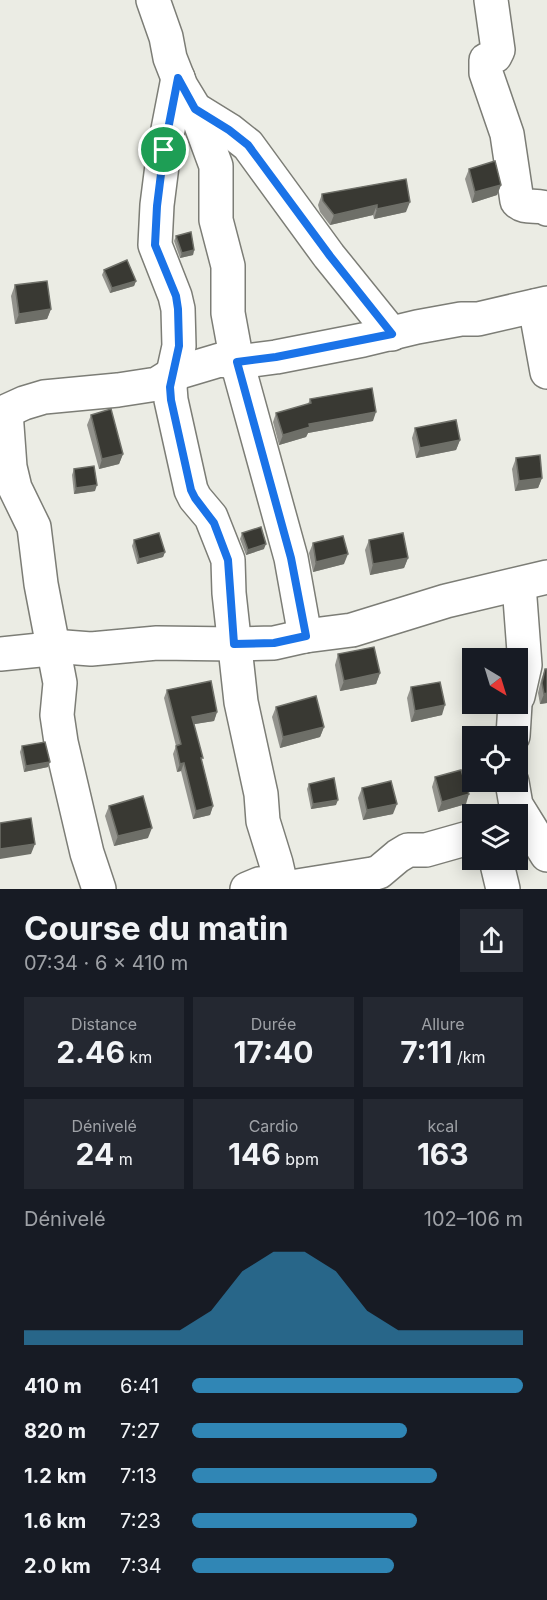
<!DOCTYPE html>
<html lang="fr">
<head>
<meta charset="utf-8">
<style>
  :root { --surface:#171b24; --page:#242831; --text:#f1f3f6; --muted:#9ea1a6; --accent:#3086b5 }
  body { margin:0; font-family:Inter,sans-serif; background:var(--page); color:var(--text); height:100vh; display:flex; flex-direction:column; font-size:22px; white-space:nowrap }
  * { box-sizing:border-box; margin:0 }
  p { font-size:20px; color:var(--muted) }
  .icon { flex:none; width:33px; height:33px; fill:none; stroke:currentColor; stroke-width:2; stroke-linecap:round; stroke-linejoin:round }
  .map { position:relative; height:889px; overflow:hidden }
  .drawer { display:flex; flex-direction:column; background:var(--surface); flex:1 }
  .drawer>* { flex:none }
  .needle { width:39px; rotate:142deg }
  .buttons { position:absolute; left:462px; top:648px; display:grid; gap:12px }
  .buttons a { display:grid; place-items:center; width:66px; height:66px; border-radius:0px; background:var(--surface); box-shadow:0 3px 15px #0003; font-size:30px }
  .pin { position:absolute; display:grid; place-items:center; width:51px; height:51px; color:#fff; margin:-26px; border:3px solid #fff; border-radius:50%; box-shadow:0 2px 6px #0007 }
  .round { display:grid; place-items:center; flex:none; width:63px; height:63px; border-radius:0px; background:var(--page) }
  .headline { display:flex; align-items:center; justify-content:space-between; height:102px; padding:0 24px }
  h1 { font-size:33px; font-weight:700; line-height:45px }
  .metrics { display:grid; grid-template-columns:repeat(3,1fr); gap:9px; height:102px; padding:6px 24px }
  .metrics div { display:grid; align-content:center; border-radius:0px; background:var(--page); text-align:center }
  .metrics b { font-size:30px; font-weight:700 }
  .metrics small { font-size:16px; font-weight:400 }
  .metrics p { font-size:16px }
  .chart { height:168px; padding:12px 24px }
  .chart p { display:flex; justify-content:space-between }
  .chart svg { width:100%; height:108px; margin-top:6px; fill:var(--accent); opacity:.7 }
  ul { padding:0 24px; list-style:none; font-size:20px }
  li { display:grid; grid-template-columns:96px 72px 1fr; align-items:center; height:45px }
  li i { height:15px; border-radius:8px; background:var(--accent) }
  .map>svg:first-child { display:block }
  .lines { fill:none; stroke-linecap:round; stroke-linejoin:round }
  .minor-casing { stroke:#7c7d76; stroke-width:36 }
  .minor { stroke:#fff; stroke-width:33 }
  .wall { fill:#92928c }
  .shaded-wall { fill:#6e6f68 }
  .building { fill:#393933; stroke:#6e6f68; stroke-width:1.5 }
  .route-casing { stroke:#fff; stroke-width:12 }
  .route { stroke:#1a73e8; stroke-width:8 }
</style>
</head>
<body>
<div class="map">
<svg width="547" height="889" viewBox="0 0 547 889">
  <rect width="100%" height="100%" fill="#ebece4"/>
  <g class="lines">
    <defs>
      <g id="minor">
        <path d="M153,0L166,37L170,58L181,86L195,109L229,130L248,145L329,256L392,334"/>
        <path d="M491,0L498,50L495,56L486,60V73L507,134L517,201C525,210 538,203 547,209"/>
        <path d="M178,78L164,150L157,205L155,245L175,296L178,309L179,346L170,387L171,400L191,490L195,498L211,517L228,560L229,593L241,702L261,794L263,821L276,863L282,889"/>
        <path d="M195,109L216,166V220L228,266V313L237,362L291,558L305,636"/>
        <path d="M535,306L547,372"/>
        <path d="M6,412L10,467L15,488L34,527L41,584L60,683L57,715L61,742L87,853L99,889"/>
        <path d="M0,414L24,403L44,397L118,390L157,384L173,374L220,360L237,362L276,357L363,340L417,327L461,319H478L547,303"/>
        <path d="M0,654L40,650L52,646L91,649L157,643L234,644L274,643L305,636L352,630L446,601L547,577"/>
        <path d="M518,696L525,665L519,585"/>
        <path d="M513,736L515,704"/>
        <path d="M512,782L516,805L547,855"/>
        <path d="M496,860L503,889"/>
        <path d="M247,889L259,884L270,883L291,887L372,874L379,872L398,856L408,850H426L472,837"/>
      </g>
    </defs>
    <use href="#minor" class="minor-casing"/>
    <use href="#minor" class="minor"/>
  </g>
  <g class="wall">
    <path d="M469,169L501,185L497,195L472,203L465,179Z"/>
    <path d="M322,194L406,212L374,219L373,215L330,225L320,212L318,205Z"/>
    <path d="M176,236L194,250L193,255L180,258L174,241Z"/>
    <path d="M104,270L136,281L134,286L110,293L102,275Z"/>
    <path d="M15,285L51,309L47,319L15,324L11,296Z"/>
    <path d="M310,399L373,421L308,433L306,437L279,445L273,422L276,413L308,404Z"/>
    <path d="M91,415L123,454L119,464L99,469L87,425Z"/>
    <path d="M415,428L460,440L456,450L416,458L412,438Z"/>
    <path d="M516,458L542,478L538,488L515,491L512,469Z"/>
    <path d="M74,469L95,491L74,494L72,475Z"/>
    <path d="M242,533L264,549L246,555L240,539Z"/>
    <path d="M134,540L165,552L163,557L137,564L132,546Z"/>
    <path d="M369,540L408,558L404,568L370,575L365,550Z"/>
    <path d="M313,543L344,564L313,572L309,553Z"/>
    <path d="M338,654L380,673L376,684L340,691L335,665Z"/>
    <path d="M545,669H547V703L540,704L538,693L541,680Z"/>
    <path d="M411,687L442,715L411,722L407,698Z"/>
    <path d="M167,690L217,712L214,721L194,724L202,761L213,806L210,815L193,819L181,771L177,772L173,754L176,746L164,698Z"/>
    <path d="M276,707L324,727L320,737L280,748L272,717Z"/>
    <path d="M22,746L48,767L24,772L20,752Z"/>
    <path d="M435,777L466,804L438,812L432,787Z"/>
    <path d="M309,784L336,805L311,809L307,789Z"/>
    <path d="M362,788L393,814L363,820L358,798Z"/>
    <path d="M109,806L148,838L114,846L105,816Z"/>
  </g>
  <g class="shaded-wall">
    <path d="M501,185L497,195L472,203L475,192Z"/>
    <path d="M410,202L406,212L374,219L377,209Z"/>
    <path d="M377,205L373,215L330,225L334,215Z"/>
    <path d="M194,250L193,255L180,258L182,253Z"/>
    <path d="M136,281L134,286L110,293L112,288Z"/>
    <path d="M51,309L47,319L15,324L19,314Z"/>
    <path d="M376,412L373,421L308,433L306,437L279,445L283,435L309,424Z"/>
    <path d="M460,440L456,450L416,458L420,448Z"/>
    <path d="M123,454L119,464L99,469L102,459Z"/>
    <path d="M542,478L538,488L515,491L519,481Z"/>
    <path d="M97,485L95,491L74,494L76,488Z"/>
    <path d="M266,544L264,549L246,555L248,550Z"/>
    <path d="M165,552L163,557L137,564L139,559Z"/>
    <path d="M348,554L344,564L313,572L316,562Z"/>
    <path d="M408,558L404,568L370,575L373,564Z"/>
    <path d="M380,673L376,684L340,691L344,681Z"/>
    <path d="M547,693V703L540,704L544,694Z"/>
    <path d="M484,704H497L496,705L482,709Z"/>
    <path d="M445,705L442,715L411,722L415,711Z"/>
    <path d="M217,712L214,721L189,725L192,717Z"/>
    <path d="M324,727L320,737L280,748L283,737Z"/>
    <path d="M50,762L48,767L24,772L26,766Z"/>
    <path d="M184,763L181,771L177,772L180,764Z"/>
    <path d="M469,794L466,804L438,812L442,802Z"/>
    <path d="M338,800L336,805L311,809L313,804Z"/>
    <path d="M397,804L393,814L363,820L367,810Z"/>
    <path d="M213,806L210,815L193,819L196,811Z"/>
    <path d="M152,828L148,838L114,846L118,836Z"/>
    <path d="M35,844L31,854L0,859V849Z"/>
  </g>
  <g class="building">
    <path d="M495,161L501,185L475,192L469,169Z"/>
    <path d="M406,179L410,202L377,209V205L334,215L323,201L322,194Z"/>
    <path d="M191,232L194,250L182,253L176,236Z"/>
    <path d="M127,260L136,281L112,288L104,270Z"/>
    <path d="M47,281L51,309L19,314L15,285Z"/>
    <path d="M372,388L376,412L309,424L310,427L283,435L276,413L311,403L310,399Z"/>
    <path d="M111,409L123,454L102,459L91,415Z"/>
    <path d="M456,420L460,440L420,448L415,428Z"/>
    <path d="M540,455L542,478L519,481L516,458Z"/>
    <path d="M94,466L97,485L76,488L74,469Z"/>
    <path d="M261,527L266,544L248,550L242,533Z"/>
    <path d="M159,533L165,552L139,559L134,540Z"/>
    <path d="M403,533L408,558L373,564L369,540Z"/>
    <path d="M343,536L348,554L316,562L313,543Z"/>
    <path d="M374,647L380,673L344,681L338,654Z"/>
    <path d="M545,669H547V693L544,694L542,683Z"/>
    <path d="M211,681L217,712L192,717L203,758H201L213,806L196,811L184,763L180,764L176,746L181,744L167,690Z"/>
    <path d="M440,682L445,705L415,711L411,687Z"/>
    <path d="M316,696L324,727L283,737L276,707Z"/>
    <path d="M45,742L50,762L26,766L22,746Z"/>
    <path d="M461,770L469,794L442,802L435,777Z"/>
    <path d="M334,778L338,800L313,804L309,784Z"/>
    <path d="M391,781L397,804L367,810L362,788Z"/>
    <path d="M143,796L152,828L118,836L109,806Z"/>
    <path d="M31,818L35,844L0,849V823Z"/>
  </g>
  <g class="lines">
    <defs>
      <path id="route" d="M178,78L195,109L229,130L248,145L330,256L392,334L276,357L237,362L291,558L306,636L274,643L234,644L228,560L214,523L195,498L191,490L171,400L170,387L179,346L178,309L176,296L155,245L157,206L164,150Z"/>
    </defs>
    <use href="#route" class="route-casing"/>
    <use href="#route" class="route"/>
  </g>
</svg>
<div class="buttons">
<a><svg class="needle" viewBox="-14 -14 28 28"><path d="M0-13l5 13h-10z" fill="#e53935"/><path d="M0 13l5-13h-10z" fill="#9ea1a6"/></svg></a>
<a><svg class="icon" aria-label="locate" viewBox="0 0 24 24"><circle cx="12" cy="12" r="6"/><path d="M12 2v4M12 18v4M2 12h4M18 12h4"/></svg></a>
<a><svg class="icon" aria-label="layers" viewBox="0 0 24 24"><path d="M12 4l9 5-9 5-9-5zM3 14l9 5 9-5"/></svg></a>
</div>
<div class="pin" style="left:164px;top:150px;background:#1e9e55"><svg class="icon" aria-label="arrive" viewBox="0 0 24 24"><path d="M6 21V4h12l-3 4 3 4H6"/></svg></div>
</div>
<section class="drawer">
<div class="headline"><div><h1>Course du matin</h1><p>07:34 · 6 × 410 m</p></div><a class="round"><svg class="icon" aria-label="share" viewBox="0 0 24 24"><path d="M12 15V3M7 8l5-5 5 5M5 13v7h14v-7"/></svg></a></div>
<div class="metrics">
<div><p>Distance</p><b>2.46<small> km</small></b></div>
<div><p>Durée</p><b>17:40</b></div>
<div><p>Allure</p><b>7:11<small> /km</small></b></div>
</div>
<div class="metrics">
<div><p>Dénivelé</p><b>24<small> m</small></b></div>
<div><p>Cardio</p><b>146<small> bpm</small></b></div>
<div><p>kcal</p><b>163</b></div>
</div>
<div class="chart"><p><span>Dénivelé</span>102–106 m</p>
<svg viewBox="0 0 160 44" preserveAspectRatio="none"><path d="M0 44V38L10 38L20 38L30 38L40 38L50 38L60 30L70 14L80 6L90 6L100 14L110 30L120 38L130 38L140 38L150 38L160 38V44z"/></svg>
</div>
<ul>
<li><b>410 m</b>6:41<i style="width:100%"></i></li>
<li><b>820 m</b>7:27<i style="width:65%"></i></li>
<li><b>1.2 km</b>7:13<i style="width:74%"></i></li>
<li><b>1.6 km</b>7:23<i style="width:68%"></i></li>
<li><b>2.0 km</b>7:34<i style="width:61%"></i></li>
</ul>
</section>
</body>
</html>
